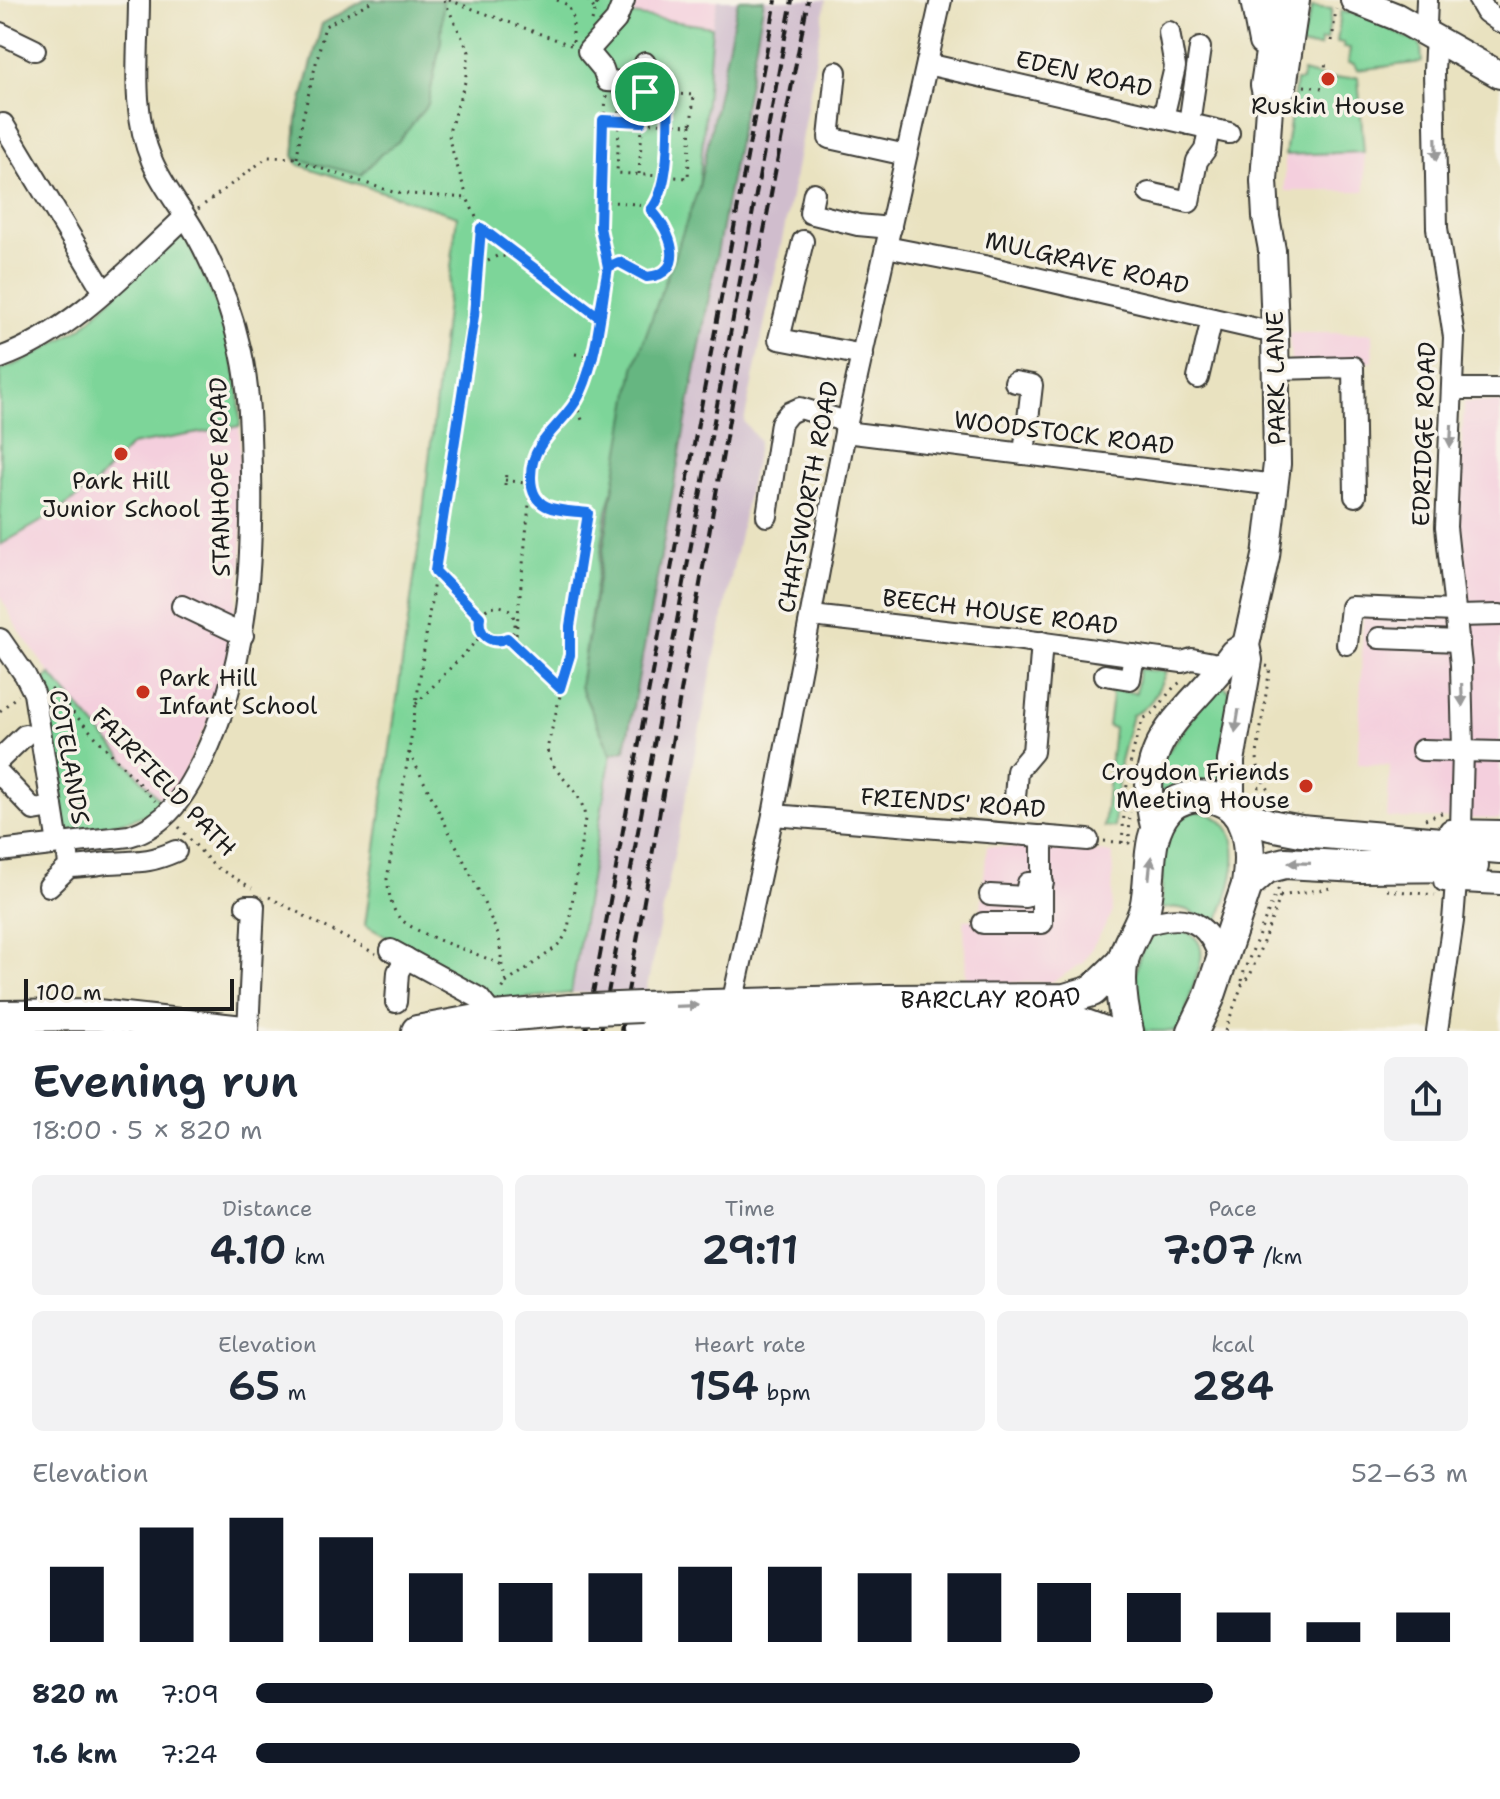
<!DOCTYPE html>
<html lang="en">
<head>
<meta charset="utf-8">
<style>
  :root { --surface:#fff; --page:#f2f2f3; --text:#1f2937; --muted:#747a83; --accent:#111827 }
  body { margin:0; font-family:"Shantell Sans",sans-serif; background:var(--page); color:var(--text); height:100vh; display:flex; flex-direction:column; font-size:30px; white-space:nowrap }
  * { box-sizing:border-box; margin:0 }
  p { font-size:26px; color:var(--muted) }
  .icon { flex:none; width:44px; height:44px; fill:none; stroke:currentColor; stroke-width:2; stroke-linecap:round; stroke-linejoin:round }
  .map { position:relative; height:1031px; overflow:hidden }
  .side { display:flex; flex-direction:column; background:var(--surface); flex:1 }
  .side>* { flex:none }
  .scale { position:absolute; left:24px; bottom:20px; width:210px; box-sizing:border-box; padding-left:8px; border:4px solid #1c1c1c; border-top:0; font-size:22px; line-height:28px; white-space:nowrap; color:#1c1c1c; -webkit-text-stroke:6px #f7f3e8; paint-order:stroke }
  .pin { position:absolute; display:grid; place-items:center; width:68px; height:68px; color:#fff; margin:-34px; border:4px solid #fff; border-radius:50%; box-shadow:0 2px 8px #0007 }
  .round { display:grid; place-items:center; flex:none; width:84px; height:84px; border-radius:12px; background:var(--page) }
  .overview { display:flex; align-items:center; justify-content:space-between; height:136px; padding:0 32px }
  h1 { font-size:44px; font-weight:600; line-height:60px }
  .stats { display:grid; grid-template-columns:repeat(3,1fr); gap:12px; height:136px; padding:8px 32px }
  .stats div { display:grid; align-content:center; border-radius:12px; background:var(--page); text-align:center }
  .stats b { font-size:40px; font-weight:600 }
  .stats small { font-size:22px; font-weight:400 }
  .stats p { font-size:22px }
  .chart { height:224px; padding:16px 32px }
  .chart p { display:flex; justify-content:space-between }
  .chart svg { width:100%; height:144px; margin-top:8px; stroke:var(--accent); stroke-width:6 }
  ul { padding:0 32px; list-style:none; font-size:26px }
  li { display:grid; grid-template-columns:128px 96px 1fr; align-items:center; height:60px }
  li i { height:20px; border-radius:10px; background:var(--accent) }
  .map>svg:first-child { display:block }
  .built { fill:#f4cfdd }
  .industrial { fill:#d0bdcd }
  .green { fill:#7dd599; stroke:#4c785a; stroke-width:2 }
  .forest { fill:#66b681; stroke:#41694e; stroke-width:2 }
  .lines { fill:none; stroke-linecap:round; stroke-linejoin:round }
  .minor-casing { stroke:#3b3a35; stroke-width:24 }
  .major-casing { stroke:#3b3a35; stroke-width:30 }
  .highway-casing { stroke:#3b3a35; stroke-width:34 }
  .path { stroke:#3b3a35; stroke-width:3; stroke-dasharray:2 6; stroke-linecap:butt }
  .minor { stroke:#fff; stroke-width:20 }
  .major { stroke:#fff; stroke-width:26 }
  .highway { stroke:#fff; stroke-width:30 }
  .rail { stroke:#1c1c1c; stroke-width:4; stroke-dasharray:12 6; stroke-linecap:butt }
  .highway-bridge-casing { stroke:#3b3a35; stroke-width:34; stroke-linecap:butt }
  .highway-bridge { stroke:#fff; stroke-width:30 }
  .oneway { fill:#999 }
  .route-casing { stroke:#fff; stroke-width:16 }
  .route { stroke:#1a73e8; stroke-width:10 }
  .poi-dot { fill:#c8321e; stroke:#f7f3e8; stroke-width:3 }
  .labels { text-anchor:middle; stroke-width:7; stroke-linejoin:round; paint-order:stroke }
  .street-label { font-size:24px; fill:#1c1c1c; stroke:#f7f3e8 }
  .poi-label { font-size:24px; fill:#1c1c1c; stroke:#f7f3e8 }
</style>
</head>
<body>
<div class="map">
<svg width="1500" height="1031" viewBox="0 0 1500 1031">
  <rect width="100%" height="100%" fill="#f7f3e8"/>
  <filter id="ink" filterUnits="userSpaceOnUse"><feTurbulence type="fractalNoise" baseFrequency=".0125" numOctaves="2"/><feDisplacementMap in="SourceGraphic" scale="16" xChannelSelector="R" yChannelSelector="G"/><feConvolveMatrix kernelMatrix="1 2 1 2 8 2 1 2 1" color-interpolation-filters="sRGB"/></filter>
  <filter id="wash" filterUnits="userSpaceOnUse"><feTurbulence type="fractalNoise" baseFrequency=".006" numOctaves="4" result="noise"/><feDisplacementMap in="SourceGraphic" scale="32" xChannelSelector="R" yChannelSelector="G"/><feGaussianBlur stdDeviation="1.8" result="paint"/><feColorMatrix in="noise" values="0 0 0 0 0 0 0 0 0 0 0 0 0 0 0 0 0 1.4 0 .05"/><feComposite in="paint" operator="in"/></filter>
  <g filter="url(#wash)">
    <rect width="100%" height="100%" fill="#e9e2c0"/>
    <g class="built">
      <path d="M629,0H718L712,27L625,14Z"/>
      <path d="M1364,152L1365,191H1285V155Z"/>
      <path d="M181,227L222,316L239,387L242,565L226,669L217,702L186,770L164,805L50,674L18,629L0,596V370L24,361L83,327Z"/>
      <path d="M1289,333H1372L1373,361L1291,362Z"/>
      <path d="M1464,402H1500V819L1387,818L1390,766L1358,764L1363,616L1470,619L1457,536Z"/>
      <path d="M987,846L1113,853L1112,914L1083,963L1052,982L966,984L964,920L980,919Z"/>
    </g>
    <path class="industrial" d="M718,0H826L791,197L744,422L759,441L646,992L571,993L611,754L580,686L607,511L699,187L712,27Z"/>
    <g class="green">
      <path d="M365,0H629L626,14L712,27L699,187L607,511L580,686L611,754L571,993L501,1001L365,925L421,529L457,216L299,165L294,158L297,120L322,24Z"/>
      <path d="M1312,7L1332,9L1327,40H1321L1320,47L1300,46Z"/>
      <path d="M1341,11L1367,16L1421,45L1422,62L1357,70L1354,64L1348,63L1350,48L1343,47L1344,43L1337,42Z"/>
      <path d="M1303,72L1329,79L1358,77L1364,152L1285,155L1296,81H1302Z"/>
      <path d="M181,227L222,316L239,387L240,426L131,445L94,485L54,514L0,545V370L24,361L83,327Z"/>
      <path d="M1139,669L1166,672C1158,690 1152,708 1132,715L1120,761L1114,827H1104L1114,728L1108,726L1112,696L1108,689L1136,693Z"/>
      <path d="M50,674L164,805C133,823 104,827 68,831L60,825L42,682Z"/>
      <path d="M1219,681L1230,692L1221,752L1222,786L1192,781L1160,792L1159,764Z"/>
      <path d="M1195,811C1257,817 1232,893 1214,928C1198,915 1184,903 1163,909L1161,907C1164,871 1156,825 1195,811Z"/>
      <path d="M1172,926C1214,937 1202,961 1191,993C1187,1006 1185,1019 1180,1031H1144C1132,1004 1129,955 1155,934C1159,930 1166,928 1172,926Z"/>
    </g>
    <g class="forest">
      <path d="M365,0H443L441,41L428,104L399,141L382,153L361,175L294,158L297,120L322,24Z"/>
      <path d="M738,0H764L625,750L611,754L580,686L634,368L699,187Z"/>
    </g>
  </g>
  <g filter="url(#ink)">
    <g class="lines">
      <defs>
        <g id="minor">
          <path d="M624,0L616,20L588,51L603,69L607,81L643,83L645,63"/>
          <path d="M1479,0L1486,12L1500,22"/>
          <path d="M1423,31L1426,24L1427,0"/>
          <path d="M0,33L35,50"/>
          <path d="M1440,41L1435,51L1434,71L1437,228L1454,337L1446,527L1461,665L1463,750L1461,829"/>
          <path d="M927,64L1229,133"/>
          <path d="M836,72L829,138L906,155"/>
          <path d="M1163,118L1175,67L1169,32"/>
          <path d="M3,124L104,292"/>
          <path d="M1189,124L1200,48"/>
          <path d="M814,193L810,213L858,225L891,228"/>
          <path d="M1149,193L1189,202L1197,161L1205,150L1209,129"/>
          <path d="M803,241L779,339L863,355"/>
          <path d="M886,247L984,266L1261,330H1275"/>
          <path d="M0,358C74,331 128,270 185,217"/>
          <path d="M1277,369L1353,367L1355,496"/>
          <path d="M1198,378L1212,319"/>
          <path d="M1015,382L1032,385L1024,454"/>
          <path d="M1453,389H1500"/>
          <path d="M845,432L1275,485"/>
          <path d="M767,516L781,423L789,413L800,408L847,422"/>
          <path d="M182,606L243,635"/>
          <path d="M812,616L1015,639L1182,662L1192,659L1224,665"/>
          <path d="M1457,616L1500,615"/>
          <path d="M1379,638L1459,641"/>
          <path d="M0,639L25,675L34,693L58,844"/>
          <path d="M1347,644L1351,607L1456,611"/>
          <path d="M1105,675L1130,679L1134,655"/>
          <path d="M1422,750L1500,752"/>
          <path d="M0,759L25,735"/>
          <path d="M0,774L34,810L52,807"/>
          <path d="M1015,798L1017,771L1033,752L1042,642"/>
          <path d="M773,815L1088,840"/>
          <path d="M1450,830L1500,831"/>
          <path d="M0,851L129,836C167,825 185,795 202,761C246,670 253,572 251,472C250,432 250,392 241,352C232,311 216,270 196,234C182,209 163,187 152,161C130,109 139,54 139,0"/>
          <path d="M69,867C82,867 94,865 107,863C136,861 147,864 176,851"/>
          <path d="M1444,881L1500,884"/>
          <path d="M49,886L69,867L68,855"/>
          <path d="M990,895L1025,897L1028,883H1043"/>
          <path d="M246,906H254L248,1031"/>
          <path d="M983,923H1042V836"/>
          <path d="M1137,928C1179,912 1207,914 1221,963"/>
          <path d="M391,950L479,998L494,1017"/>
          <path d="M396,1002L398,972L406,958"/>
          <path d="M732,1004L773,815L847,422L941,0"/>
          <path d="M1437,1031L1453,921L1456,882"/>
        </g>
        <g id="major">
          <path d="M1254,0L1262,42"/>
          <path d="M1354,0L1397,17L1500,75"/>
          <path d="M1269,108L1283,87L1296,0"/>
          <path d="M1231,808V761L1249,660L1246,645L1266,556L1277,464L1275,330L1272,250L1266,217L1264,181L1269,108L1264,85L1277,0"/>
          <path d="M1154,826C1131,739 1189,714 1233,653L1246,645"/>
        </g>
        <g id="highway">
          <path d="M1237,813L1270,825L1301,831L1500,848"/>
          <path d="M1247,885L1266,868L1285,863L1359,867L1473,866"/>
          <path id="s1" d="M641,1007L882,1000L1065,999L1092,991L1123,961"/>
          <path d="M0,1016L97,1015L243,1031"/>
          <path d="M639,1028L1048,1021L1080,1023L1102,1031"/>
          <path d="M417,1031L494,1017L570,1010"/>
          <path d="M1128,1031C1123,1010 1119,987 1122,965C1125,945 1140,927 1145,908C1153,875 1144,836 1168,809C1186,789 1228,793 1241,819C1251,839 1250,864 1247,885L1209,998L1193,1031"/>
        </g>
      </defs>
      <use href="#minor" class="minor-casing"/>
      <use href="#major" class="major-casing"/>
      <use href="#highway" class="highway-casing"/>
      <g class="path">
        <path d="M444,0L469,52L465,82L450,129L449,140L467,197"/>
        <path d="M449,0L573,46"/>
        <path d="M557,0L568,5L573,18V42"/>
        <path d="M588,0L595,10"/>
        <path d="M592,21L598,0"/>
        <path d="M1332,41L1336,9"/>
        <path d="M1304,86L1322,88L1326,61"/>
        <path d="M657,93L694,95L691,125"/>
        <path d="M603,120L691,125L688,178L617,173L620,98"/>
        <path d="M297,158L302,121L325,26L374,0"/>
        <path d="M639,174L644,98"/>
        <path d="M599,201C614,203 635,201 648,209C671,223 688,282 646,277C637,276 628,266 619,262L608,267"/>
        <path d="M198,209L268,157L297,158L301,162L396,193L467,198L481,228L480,266L409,752L476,885L499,937L502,965L506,983L500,993"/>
        <path d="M651,210C672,186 667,127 669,94"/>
        <path d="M481,228L520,257"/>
        <path d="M481,265L497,256L520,257L599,317"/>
        <path d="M575,354L592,357"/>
        <path d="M575,403L583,422"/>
        <path d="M505,480L531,484L515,645L560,688"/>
        <path d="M505,485L506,473"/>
        <path d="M436,571L480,617"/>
        <circle cx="497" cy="624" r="18"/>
        <path d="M1266,666L1270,667L1257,754C1257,771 1262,781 1272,794L1271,802"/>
        <path d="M51,689L155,801"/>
        <path d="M416,704L483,634"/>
        <path d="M0,711L18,695"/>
        <path d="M409,752L387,879C389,892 390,905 398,916C413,935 476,952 502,965"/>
        <path d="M1252,772L1258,786L1271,803"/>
        <path d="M1425,819L1444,812"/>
        <path d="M179,827L214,866L252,888"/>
        <path d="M1104,841L1129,843L1130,812"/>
        <path d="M1122,843C1125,799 1127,759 1144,718C1161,712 1165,691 1181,682"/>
        <path d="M1387,890L1435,895"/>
        <path d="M1280,896L1331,888"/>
        <path d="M269,897L376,954"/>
        <path d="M1242,981L1244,971L1276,893"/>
        <path d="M506,983L550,952L562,941L568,929L585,819C583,786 553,779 547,749L570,655V626L588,513L544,505L536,497L531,484L532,464L539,446L575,403L592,357L608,267L603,248L599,201L606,96"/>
        <path d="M1225,1031L1242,985L1251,973L1278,903L1280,896L1277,886"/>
      </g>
      <use href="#minor" class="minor"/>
      <use href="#major" class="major"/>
      <use href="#highway" class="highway"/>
      <g class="rail">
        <path d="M586,1031L776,0"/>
        <path d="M601,1031L792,0"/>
        <path d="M621,1031L743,341L808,0"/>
      </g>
      <defs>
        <path id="highway-bridge" d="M570,1010L641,1007"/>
      </defs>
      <use href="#highway-bridge" class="highway-bridge-casing"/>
      <use href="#highway-bridge" class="highway-bridge"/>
    </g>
    <defs><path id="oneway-solid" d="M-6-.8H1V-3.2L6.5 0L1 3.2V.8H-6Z" transform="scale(2)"/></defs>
    <g class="oneway">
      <use href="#oneway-solid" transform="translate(1436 149) rotate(89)"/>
      <use href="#oneway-solid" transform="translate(1451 436) rotate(93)"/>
      <use href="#oneway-solid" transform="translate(1462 695) rotate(88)"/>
      <use href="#oneway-solid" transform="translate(1237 721) rotate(99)"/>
      <use href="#oneway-solid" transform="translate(1299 863) rotate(-178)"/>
      <use href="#oneway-solid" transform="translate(1150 868) rotate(-84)"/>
      <use href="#oneway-solid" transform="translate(687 1006) rotate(-2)"/>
    </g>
  </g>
  <g class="lines" filter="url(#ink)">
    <defs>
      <path id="route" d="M645,92L642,122L603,120L600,227L608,267L599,317L481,228L474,316L435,571L480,617C477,635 491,645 507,638L560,688L570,655V626L588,513C576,511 558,512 546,506C525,495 529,463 540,446C552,427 571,414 581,392C598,354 601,308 608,267L619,262L647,277C689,274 670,229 651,210C672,185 667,127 669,94L645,92"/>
    </defs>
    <use href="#route" class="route-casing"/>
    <use href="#route" class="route"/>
  </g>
  <g class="poi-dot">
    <circle cx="1328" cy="79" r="8"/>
    <circle cx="121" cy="454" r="8"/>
    <circle cx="143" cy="692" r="8"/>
    <circle cx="1306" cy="786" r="8"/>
  </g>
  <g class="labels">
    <g class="street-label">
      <text transform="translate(1084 74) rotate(13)" y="8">EDEN ROAD</text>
      <text transform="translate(1087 263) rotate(13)" y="8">MULGRAVE ROAD</text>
      <text transform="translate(1276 378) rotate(-91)" y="8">PARK LANE</text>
      <text transform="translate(1064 433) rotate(7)" y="8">WOODSTOCK ROAD</text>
      <text transform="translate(1424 434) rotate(-88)" y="8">EDRIDGE ROAD</text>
      <text transform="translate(220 477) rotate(-91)" y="8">STANHOPE ROAD</text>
      <text transform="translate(808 497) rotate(-79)" y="8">CHATSWORTH ROAD</text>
      <text transform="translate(1000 612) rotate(7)" y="8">BEECH HOUSE ROAD</text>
      <text transform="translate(69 757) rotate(80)" y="8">COTELANDS</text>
      <text transform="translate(164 782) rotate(46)" y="8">FAIRFIELD PATH</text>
      <text transform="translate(953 803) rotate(4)" y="8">FRIENDS' ROAD</text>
      <text dy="8" stroke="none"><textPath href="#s1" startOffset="350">BARCLAY ROAD</textPath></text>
    </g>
    <g class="poi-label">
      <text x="1328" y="114">Ruskin House</text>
      <text x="121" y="489">Park Hill<tspan x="121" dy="28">Junior School</tspan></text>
      <text x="159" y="686" text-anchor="start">Park Hill<tspan x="159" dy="28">Infant School</tspan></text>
      <text x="1290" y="780" text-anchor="end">Croydon Friends<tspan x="1290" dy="28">Meeting House</tspan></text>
    </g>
  </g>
</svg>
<div class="scale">100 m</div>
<div class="pin" style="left:645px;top:92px;background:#1e9e55"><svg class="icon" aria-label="arrive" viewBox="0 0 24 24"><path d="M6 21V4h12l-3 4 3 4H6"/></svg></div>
</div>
<section class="side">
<div class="overview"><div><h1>Evening run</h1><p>18:00 · 5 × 820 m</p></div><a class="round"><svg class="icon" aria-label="share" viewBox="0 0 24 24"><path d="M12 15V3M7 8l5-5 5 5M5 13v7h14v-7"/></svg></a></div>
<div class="stats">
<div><p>Distance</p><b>4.10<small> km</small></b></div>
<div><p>Time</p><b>29:11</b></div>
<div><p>Pace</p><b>7:07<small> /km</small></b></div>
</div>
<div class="stats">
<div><p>Elevation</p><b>65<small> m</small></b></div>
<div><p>Heart rate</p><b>154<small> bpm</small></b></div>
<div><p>kcal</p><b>284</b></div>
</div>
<div class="chart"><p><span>Elevation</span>52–63 m</p>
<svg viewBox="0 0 160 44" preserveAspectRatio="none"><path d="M5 44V21M15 44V9M25 44V6M35 44V12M45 44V23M55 44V26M65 44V23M75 44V21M85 44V21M95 44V23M105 44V23M115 44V26M125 44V29M135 44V35M145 44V38M155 44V35"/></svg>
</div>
<ul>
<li><b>820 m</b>7:09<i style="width:79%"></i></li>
<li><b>1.6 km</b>7:24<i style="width:68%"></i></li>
</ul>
</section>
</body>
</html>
